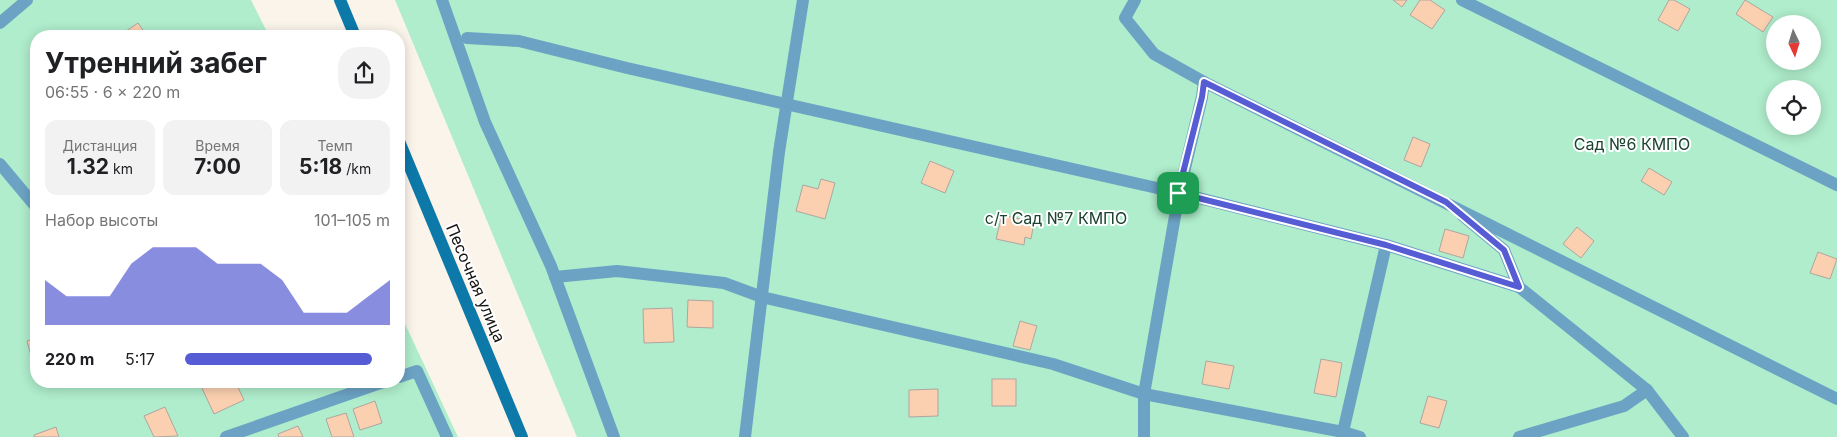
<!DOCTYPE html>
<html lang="ru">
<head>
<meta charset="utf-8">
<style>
  :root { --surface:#fff; --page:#f2f2f2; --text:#202124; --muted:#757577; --accent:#565dd4 }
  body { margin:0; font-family:Inter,sans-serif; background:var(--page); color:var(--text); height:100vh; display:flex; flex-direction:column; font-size:19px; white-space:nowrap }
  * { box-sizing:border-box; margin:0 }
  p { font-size:16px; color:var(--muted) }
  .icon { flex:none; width:28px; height:28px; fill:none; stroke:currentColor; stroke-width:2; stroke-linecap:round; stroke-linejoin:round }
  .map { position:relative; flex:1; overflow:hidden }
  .sheet { position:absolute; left:30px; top:30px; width:375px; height:358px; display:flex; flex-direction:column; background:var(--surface); border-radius:20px; box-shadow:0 2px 12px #0003 }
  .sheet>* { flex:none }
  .needle { width:32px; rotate:176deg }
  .fabs { position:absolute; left:1766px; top:15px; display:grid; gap:10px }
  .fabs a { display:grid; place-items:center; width:55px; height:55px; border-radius:50%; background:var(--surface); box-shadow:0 2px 12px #0003; font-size:25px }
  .pin { position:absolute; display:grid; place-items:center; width:42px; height:42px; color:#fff; margin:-21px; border-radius:10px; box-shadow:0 2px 8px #0006 }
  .round { display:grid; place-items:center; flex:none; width:52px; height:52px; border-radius:20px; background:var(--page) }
  .head { display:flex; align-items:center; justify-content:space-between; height:85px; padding:0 15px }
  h1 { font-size:28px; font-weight:700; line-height:38px }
  .metrics { display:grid; grid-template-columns:repeat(3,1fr); gap:8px; height:85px; padding:5px 15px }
  .metrics div { display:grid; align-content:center; border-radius:12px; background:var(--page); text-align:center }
  .metrics b { font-size:21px; font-weight:700 }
  .metrics small { font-size:14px; font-weight:400 }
  .metrics p { font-size:14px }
  .chart { height:140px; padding:10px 15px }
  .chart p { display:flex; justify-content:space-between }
  .chart svg { width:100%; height:90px; margin-top:5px; fill:var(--accent); opacity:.7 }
  ul { padding:0 15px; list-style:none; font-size:16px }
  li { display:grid; grid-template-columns:80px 60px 1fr; align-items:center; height:38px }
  li i { height:12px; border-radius:6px; background:var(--accent) }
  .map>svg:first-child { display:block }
  .green { fill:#afedcc; fill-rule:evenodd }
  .building { fill:#fbd0b0; stroke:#afa59f }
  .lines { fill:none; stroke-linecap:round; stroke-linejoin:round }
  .lane { stroke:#6ca3c4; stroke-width:12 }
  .secondary { stroke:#0d79a9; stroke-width:12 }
  .route-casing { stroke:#fff; stroke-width:10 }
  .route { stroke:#565dd4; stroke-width:6 }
  .labels { text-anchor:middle; stroke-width:4; stroke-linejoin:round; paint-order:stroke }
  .park-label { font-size:16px; fill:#1c4330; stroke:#fff }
  .street-label { font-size:16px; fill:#171512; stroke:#fff }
</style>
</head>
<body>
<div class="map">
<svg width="1837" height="437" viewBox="0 0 1837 437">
  <rect width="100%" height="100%" fill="#fbf4eb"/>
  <g class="green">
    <path d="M0,0H251L269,36H36V381H399V311L458,437H0Z"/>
    <path d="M395,0H1837V437H577ZM1775,24H1812V61H1775ZM1775,89H1812V126H1775Z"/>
  </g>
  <g class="building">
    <path d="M1393,0H1407L1402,7Z"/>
    <path d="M1420,0H1430L1445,10L1432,29L1410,15Z"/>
    <path d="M1669,0H1674L1690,9L1678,31L1658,20Z"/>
    <path d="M1745,0L1773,17L1763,32L1736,14Z"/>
    <path d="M138,23L147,36H119Z"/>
    <path d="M1413,137L1430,144L1421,167L1404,160Z"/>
    <path d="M930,161L954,171L945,193L921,183Z"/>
    <path d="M1649,168L1672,182L1664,195L1641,181Z"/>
    <path d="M821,179L835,183L825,219L796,211L803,185L818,189Z"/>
    <path d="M1002,215L1034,222L1031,239L1025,237L1024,245L996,239Z"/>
    <path d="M1577,227L1594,241L1581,258L1563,244Z"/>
    <path d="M1445,229L1469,236L1463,258L1439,251Z"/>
    <path d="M1818,252L1837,259L1830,279L1810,273Z"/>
    <path d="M688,300L713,301V328L687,327Z"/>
    <path d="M672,308L674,342L644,343L643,309Z"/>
    <path d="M1020,321L1037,326L1030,350L1013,346Z"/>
    <path d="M36,338V374L27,341Z"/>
    <path d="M1321,359L1342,363L1336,397L1314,393Z"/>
    <path d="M1206,361L1234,366L1229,389L1202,384Z"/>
    <rect x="992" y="379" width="24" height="27"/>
    <path d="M211,381H235L244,400L214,414L201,386Z"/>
    <path d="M938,389V416L909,417V390Z"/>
    <path d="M1428,396L1447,401L1439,428L1420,423Z"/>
    <path d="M375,401L382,423L360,430L353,409Z"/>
    <path d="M165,407L178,436L154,437L144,416Z"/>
    <path d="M346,413L354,437H332L326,419Z"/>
    <path d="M298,426L303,437H279L278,434Z"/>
    <path d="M56,427L59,437H34V435Z"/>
  </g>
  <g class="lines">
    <g class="lane">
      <path d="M442,0L485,122L551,266L614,437"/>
      <path d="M1135,0L1125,18L1154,54L1204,82L1837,399"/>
      <path d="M1462,0L1837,185"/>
      <path d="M0,23L27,0"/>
      <path d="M467,38L519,41L627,68L1179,193L1386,245L1519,287"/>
      <path d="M0,164L36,207"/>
      <path d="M1463,216L1504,250L1519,287L1647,390L1683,437"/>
      <path d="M555,277L617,271L724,283L762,297L1053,364L1144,394L1343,432L1360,437"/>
      <path d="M399,377L417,371L447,437"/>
      <path d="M1343,432L1386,245"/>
      <path d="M226,437L386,381"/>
      <path d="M745,437L779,152L803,0"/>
      <path d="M1144,437V394L1150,360L1179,193L1202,97L1204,82"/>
      <path d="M1519,437L1624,406L1647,390"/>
    </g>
    <g class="secondary">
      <path d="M340,0L355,36"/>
      <path d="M399,141L522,437"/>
    </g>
  </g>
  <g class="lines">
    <defs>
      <path id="route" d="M1204,82L1446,202L1504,250L1519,287L1386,245L1178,193L1202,97Z"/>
    </defs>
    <use href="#route" class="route-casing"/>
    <use href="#route" class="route"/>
  </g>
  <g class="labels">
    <g class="park-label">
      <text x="1632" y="150">Сад №6 КМПО</text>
      <text x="1056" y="224">с/т Сад №7 КМПО</text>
    </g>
    <g class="street-label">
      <text transform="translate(476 283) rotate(67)" y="6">Песочная улица</text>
    </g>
  </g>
</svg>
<div class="fabs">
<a><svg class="needle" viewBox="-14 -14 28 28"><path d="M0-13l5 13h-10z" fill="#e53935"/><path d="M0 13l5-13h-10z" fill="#757577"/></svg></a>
<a><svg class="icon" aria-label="locate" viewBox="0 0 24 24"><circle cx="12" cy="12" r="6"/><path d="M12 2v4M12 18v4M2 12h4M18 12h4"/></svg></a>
</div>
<div class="pin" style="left:1178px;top:193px;background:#1e9e55"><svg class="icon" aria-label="arrive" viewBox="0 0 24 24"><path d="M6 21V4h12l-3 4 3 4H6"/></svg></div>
<section class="sheet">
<div class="head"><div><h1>Утренний забег</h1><p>06:55 · 6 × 220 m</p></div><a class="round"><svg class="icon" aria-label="share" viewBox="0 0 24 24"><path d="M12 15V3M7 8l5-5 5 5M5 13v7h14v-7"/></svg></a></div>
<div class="metrics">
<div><p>Дистанция</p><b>1.32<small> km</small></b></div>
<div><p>Время</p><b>7:00</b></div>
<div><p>Темп</p><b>5:18<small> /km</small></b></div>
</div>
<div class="chart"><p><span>Набор высоты</span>101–105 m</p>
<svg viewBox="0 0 160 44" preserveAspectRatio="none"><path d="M0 44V22L10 30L20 30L30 30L40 14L50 6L60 6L70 6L80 14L90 14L100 14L110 22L120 38L130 38L140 38L150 30L160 22V44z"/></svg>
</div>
<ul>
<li><b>220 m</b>5:17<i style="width:91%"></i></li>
</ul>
</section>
</div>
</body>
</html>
